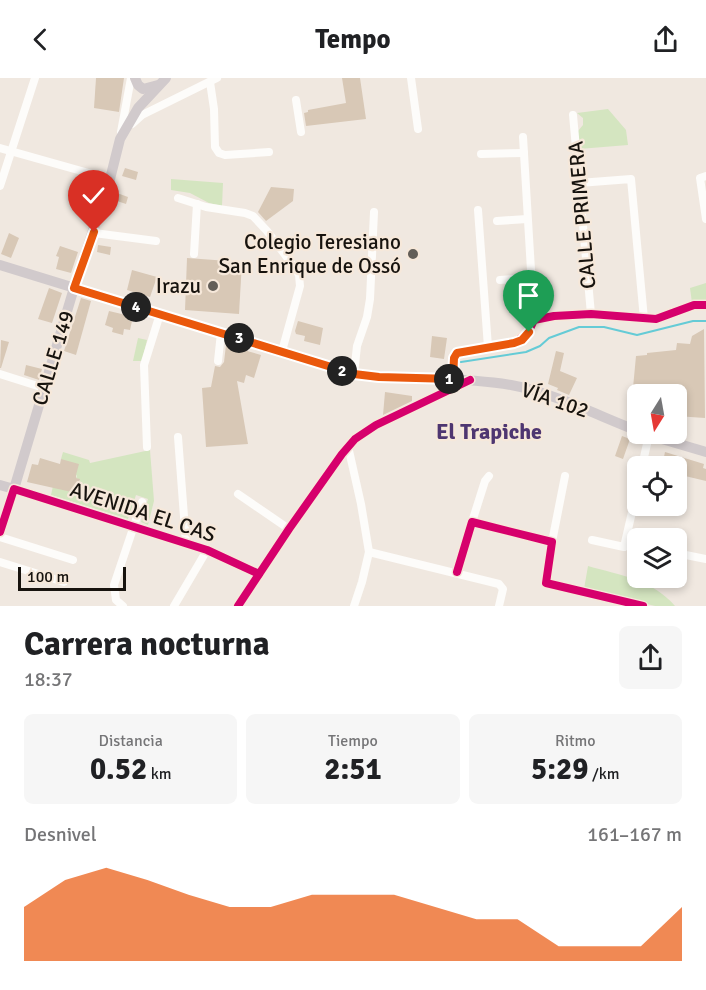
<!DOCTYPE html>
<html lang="es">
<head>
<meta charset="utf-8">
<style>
  :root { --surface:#fff; --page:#f6f6f6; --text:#202124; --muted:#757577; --accent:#ea580c }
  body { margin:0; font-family:Signika,sans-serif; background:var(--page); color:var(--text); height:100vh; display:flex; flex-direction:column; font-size:22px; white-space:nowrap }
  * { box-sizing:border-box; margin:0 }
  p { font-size:20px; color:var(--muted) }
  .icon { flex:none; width:33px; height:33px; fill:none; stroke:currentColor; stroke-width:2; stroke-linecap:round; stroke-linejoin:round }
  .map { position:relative; height:528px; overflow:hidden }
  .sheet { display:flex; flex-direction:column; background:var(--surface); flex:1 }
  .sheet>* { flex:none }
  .needle { width:39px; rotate:191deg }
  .tools { position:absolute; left:627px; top:306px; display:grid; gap:12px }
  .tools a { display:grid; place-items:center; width:60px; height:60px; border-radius:9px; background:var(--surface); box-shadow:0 3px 9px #0003; font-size:30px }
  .scale { position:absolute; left:18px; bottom:15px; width:108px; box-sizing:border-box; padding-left:6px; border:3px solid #17130e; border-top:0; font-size:16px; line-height:21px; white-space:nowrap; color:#17130e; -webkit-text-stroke:4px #f6e8da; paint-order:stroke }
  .pin { position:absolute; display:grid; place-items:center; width:51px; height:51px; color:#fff; margin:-62px -26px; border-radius:50% 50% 50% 0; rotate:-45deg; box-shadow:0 0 6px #0007 }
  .pin .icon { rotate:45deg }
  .km { position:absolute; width:30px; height:30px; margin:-15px; border-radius:50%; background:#222; color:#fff; font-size:16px; line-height:30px; text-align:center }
  .round { display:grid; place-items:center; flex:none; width:63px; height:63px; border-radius:9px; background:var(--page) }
  .headline { display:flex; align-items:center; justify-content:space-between; height:102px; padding:0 24px }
  h1 { font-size:33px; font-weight:700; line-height:45px }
  .stats { display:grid; grid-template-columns:repeat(3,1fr); gap:9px; height:102px; padding:6px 24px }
  .stats div { display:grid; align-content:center; border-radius:9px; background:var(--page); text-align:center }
  .stats b { font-size:30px; font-weight:700 }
  .stats small { font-size:16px; font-weight:400 }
  .stats p { font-size:16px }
  .chart { height:168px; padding:12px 24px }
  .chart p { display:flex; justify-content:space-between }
  .chart svg { width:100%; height:108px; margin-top:6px; fill:var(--accent); opacity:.7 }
  header { display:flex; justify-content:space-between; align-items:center; height:78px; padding:0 24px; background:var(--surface); font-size:27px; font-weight:700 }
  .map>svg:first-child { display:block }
  .green { fill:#d4e5c0 }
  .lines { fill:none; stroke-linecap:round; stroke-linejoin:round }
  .stream { stroke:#65cbd6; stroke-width:2 }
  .building { fill:#d8c8b6 }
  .minor { stroke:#fdfcfa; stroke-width:8 }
  .major { stroke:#d1cacc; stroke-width:10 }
  .cycleway-casing { stroke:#f6e8da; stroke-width:11 }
  .cycleway { stroke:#d6006c; stroke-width:8 }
  .route-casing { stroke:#fff; stroke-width:12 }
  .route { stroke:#ea580c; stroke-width:8 }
  .poi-dot { fill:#635e58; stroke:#f6e8da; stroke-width:2 }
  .labels { text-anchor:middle; stroke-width:4.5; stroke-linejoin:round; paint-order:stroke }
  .street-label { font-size:21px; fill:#17130e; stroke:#f6e8da }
  .poi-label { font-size:21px; fill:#17130e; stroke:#f6e8da; text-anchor:end }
  .neighbourhood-label { font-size:22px; font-weight:bold; fill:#4e3671; stroke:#f6e8da }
</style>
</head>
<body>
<header><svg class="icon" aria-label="back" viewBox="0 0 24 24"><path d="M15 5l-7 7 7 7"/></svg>Tempo<svg class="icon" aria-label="share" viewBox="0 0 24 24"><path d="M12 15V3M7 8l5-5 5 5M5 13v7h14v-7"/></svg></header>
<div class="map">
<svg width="706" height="528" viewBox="0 0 706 528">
  <rect width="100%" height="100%" fill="#f0e8e0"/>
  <g class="green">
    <path d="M608,31L626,52L628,67L579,71L578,53L583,47V40L577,35Z"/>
    <path d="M171,101L223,105L222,128L209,125L190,115L171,112Z"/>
    <path d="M706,205V224L692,225L690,210Z"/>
    <path d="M138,260L147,262L142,283H133Z"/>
    <path d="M150,372L154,423L148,447L141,444L148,421L136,417L128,441L51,417L53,408L76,415L80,402L76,400L77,398L61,381L63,374L89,382L90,385Z"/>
    <path d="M588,488C620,497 653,502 675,528H655L584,511Z"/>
  </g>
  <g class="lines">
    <path class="stream" d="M461,284L526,274L540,268L549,260L579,249H604L637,257L693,243H706"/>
  </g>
  <g class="building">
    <path d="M96,0H124L119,34L94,30Z"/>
    <path d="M342,0H360L366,41L306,48L304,35L308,34V32L346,25Z"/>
    <path d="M125,90L138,94L136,102L122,98Z"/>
    <path d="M86,101L101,106L94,126L79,121Z"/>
    <path d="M271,109L294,111L293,123L266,143L258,134Z"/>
    <path d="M117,115L128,119L126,126L114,122Z"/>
    <path d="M9,155L19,160L11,180L1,176Z"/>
    <path d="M98,167L111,169L110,177L97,174Z"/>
    <path d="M60,168L78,174L71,195L56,191L59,179L56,178Z"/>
    <path d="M187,180L242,184L239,236L185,232Z"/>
    <path d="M132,192L157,199L150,219L127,212Z"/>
    <path d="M49,210L62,215L52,245L38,241Z"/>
    <path d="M81,220L91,223L76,277L64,273Z"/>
    <path d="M109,233L130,238L129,243H132L130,252L124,251L123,257L112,254L113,250L105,247Z"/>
    <path d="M298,243L323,250L320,267L304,263L305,258L296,256L295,253Z"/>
    <path d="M704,251L705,340L676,338V316H638V332L635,344L630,342L636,278L647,277V275L676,272L677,265L690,266L692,258Z"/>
    <path d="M432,258L447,260L444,281L430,279Z"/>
    <path d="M1,262L9,264L1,290H0Z"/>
    <path d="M226,267L261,277L254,300L246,297L244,305L237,303L248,366L206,369L202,310L211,309L215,288L220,289L224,284Z"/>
    <path d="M556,273L564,275L560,293L577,300L569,317L557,312L558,310L548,306Z"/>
    <path d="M26,287L42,291L39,302L24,297Z"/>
    <path d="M385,314L412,318V323L383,337Z"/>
    <path d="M622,358L630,361L623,381L615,378Z"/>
    <path d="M665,374L704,386L703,390L706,391V403L685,398L684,404H676V388H662Z"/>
    <path d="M40,380L60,386L61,381L79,386L76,397V400L80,401L76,415L27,404L32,386L38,387Z"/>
  </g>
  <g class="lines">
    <g class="minor">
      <path d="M411,0L418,51"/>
      <path d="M210,4L214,31L215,69L219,75L225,77L269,74"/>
      <path d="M296,22L301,54"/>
      <path d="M573,37L591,236"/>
      <path d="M132,46L142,37L217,0"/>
      <path d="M121,54L131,0"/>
      <path d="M523,59L534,242"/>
      <path d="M0,70L110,101"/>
      <path d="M481,76L524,75"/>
      <path d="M706,98L700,100L706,141"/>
      <path d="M579,105L631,101L644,241"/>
      <path d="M0,108L35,0"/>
      <path d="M178,120L206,129L245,135L253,138L267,153L295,190L299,197L300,208L282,273"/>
      <path d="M478,132L488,269"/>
      <path d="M497,143L527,141"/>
      <path d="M94,155L156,163"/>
      <path d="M194,176L197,126"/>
      <path d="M500,202L531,200"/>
      <path d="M218,283L221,255"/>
      <path d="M0,296L44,310"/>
      <path d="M354,296L357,268L367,239L370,221L374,134"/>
      <path d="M453,301L454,280L457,275C487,265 521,277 534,242L554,238L591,236L656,241L694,227H706"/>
      <path d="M178,359L186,465"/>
      <path d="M348,368L361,426L369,474L362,504L354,528"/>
      <path d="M147,369L144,287L160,236"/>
      <path d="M642,388L649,357"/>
      <path d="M238,416L289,451"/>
      <path d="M472,444L485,403L489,398"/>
      <path d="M0,454L14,411L207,472L259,496"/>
      <path d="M0,459L73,482"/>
      <path d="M592,462L624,469L638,408"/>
      <path d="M552,464L565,398"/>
      <path d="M369,474L499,506L503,511L499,528"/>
      <path d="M676,475L706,481"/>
      <path d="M0,484L64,504"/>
      <path d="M457,494L472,444L552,464L546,505L643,528"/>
      <path d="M123,528L116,522L114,507L142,424"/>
      <path d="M174,528L207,472"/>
      <path d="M238,528L289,451L342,376L355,361L376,347L468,303"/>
    </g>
    <g class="major">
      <path d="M135,0L138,7L143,11L158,7"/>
      <path d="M0,187L354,296C406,303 459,298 511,307C551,314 599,338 638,353"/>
      <path d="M645,356L706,374"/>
      <path d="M0,407L14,411L74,210L110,101L120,61L138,30L166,0"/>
    </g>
    <defs>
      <g id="cycleway">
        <path d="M453,301L454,280L457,275C487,265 521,277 534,242L554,238L591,236L656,241L694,227H706"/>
        <path d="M0,454L14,411L207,472L259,496"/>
        <path d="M457,494L472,444L552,464L546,505L643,528"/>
        <path d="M238,528L289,451L342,376L355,361L376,347L470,302"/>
      </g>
    </defs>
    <use href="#cycleway" class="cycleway-casing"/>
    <use href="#cycleway" class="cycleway"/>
  </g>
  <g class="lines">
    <defs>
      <path id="route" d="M94,154L74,210L354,296L379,299L453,301L454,280L457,275L514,265L522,262L529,254"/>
    </defs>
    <use href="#route" class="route-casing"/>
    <use href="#route" class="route"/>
  </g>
  <g class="poi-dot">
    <circle cx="413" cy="176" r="6"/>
    <circle cx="213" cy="208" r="6"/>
  </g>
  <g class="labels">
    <g class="street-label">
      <text transform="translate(582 137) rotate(-95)" y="7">CALLE PRIMERA</text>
      <text transform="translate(53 280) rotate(-73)" y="7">CALLE 149</text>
      <text transform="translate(555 322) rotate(19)" y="7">VÍA 102</text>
      <text transform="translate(143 434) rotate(18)" y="7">AVENIDA EL CAS</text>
    </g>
    <g class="poi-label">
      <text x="401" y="171">Colegio Teresiano<tspan x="401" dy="24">San Enrique de Ossó</tspan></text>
      <text x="201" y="215">Irazu</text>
    </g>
    <g class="neighbourhood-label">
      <text x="489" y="361">El Trapiche</text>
    </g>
  </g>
</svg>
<div class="tools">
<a><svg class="needle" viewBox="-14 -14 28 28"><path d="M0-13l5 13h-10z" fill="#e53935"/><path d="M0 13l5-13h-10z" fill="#757577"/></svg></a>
<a><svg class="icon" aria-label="locate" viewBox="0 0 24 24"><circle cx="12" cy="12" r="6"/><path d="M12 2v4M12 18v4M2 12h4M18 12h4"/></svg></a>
<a><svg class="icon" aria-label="layers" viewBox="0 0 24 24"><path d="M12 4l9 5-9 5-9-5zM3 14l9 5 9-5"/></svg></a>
</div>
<div class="scale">100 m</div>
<div class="pin" style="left:529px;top:254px;background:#1e9e55"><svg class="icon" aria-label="arrive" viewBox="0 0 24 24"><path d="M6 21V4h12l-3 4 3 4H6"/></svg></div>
<div class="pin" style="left:94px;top:154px;background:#d93025"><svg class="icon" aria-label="check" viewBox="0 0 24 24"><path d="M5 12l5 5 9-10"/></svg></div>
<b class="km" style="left:449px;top:301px">1</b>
<b class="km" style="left:342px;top:293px">2</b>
<b class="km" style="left:239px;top:260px">3</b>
<b class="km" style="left:136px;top:229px">4</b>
</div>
<section class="sheet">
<div class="headline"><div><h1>Carrera nocturna</h1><p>18:37</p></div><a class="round"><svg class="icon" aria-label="share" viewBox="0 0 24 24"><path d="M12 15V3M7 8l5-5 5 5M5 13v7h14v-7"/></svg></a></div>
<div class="stats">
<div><p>Distancia</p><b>0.52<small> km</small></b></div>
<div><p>Tiempo</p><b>2:51</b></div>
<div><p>Ritmo</p><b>5:29<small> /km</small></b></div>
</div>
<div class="chart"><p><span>Desnivel</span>161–167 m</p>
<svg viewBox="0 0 160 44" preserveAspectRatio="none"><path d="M0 44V22L10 11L20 6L30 11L40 17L50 22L60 22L70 17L80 17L90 17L100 22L110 27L120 27L130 38L140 38L150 38L160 22V44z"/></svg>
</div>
</section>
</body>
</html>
